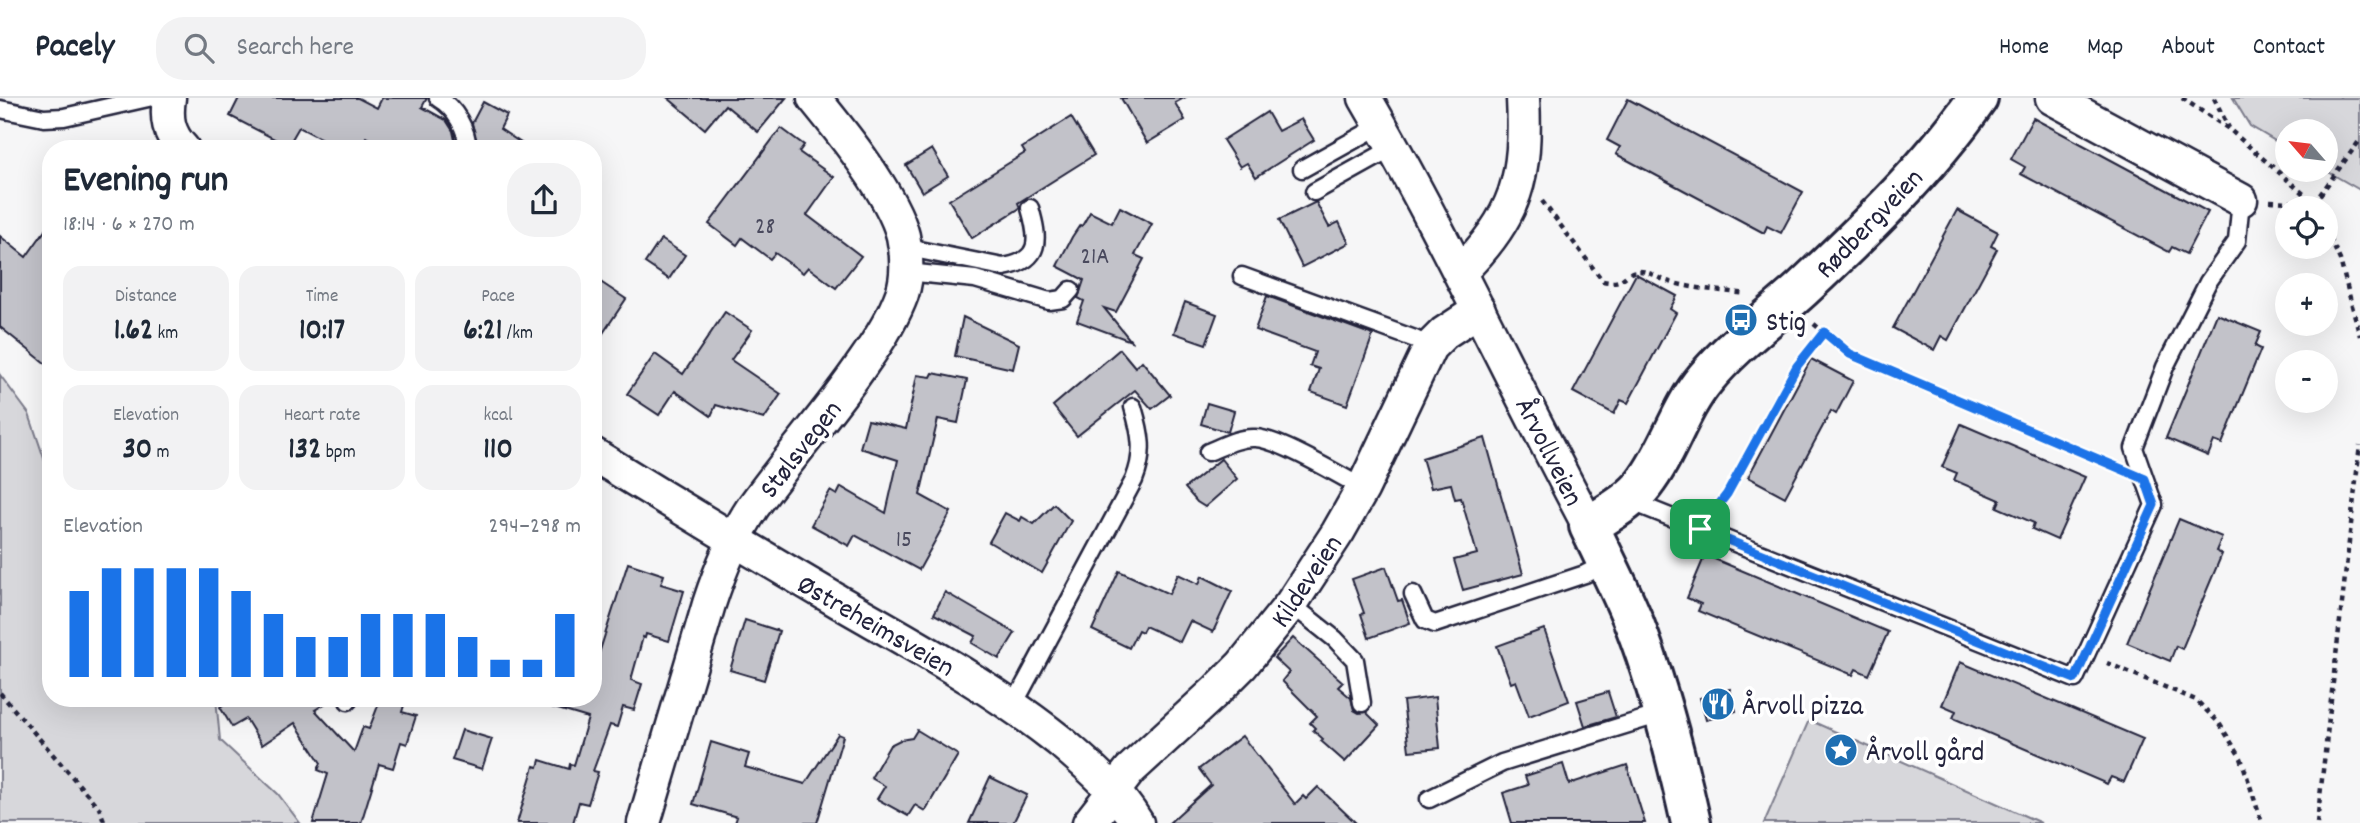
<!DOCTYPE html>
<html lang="en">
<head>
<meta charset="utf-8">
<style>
  :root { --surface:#fff; --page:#f2f2f3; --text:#1f2937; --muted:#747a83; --line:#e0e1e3; --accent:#1a73e8 }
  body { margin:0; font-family:Dekko,sans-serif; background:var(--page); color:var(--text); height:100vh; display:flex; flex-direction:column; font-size:26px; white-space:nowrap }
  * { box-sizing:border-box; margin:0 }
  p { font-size:23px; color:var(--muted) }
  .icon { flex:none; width:38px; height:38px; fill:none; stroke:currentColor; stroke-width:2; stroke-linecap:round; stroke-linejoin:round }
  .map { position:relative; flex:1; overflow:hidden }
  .panel { position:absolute; left:42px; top:42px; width:560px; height:567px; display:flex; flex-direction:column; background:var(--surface); border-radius:28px; box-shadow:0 7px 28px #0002 }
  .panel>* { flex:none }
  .needle { width:46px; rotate:298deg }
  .controls { position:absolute; left:2275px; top:21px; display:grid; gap:14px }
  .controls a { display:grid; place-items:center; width:63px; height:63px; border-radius:50%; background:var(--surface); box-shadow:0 7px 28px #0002; font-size:35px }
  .pin { position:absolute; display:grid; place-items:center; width:60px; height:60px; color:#fff; margin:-30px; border-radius:14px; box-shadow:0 4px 10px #0006 }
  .round { display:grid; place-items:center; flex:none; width:74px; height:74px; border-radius:28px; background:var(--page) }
  .head { display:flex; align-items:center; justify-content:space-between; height:119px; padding:0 21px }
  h1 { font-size:38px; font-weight:800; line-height:52px }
  .metrics { display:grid; grid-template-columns:repeat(3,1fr); gap:10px; height:119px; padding:7px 21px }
  .metrics div { display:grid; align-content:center; border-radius:18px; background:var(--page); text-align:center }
  .metrics b { font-size:30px; font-weight:800 }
  .metrics small { font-size:19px; font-weight:400 }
  .metrics p { font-size:19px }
  .chart { height:196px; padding:14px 21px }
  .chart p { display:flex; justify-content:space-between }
  .chart svg { width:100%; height:126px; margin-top:7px; stroke:var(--accent); stroke-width:6 }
  header { display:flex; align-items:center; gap:42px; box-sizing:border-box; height:98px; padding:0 35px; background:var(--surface); border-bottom:2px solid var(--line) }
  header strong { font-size:33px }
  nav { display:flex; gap:38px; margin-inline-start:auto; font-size:24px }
  .search { width:490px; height:63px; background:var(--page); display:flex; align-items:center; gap:18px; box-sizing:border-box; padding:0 24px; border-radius:28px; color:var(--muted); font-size:26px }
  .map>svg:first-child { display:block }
  .green { fill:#d7d7db; stroke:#7c7c8b; stroke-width:2 }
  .building { fill:#c2c2c9; stroke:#22223b; stroke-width:2 }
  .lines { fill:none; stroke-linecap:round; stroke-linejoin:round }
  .lane-casing { stroke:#22223b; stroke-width:21 }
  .street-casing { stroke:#22223b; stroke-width:37 }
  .secondary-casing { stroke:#22223b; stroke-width:44 }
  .path { stroke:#22223b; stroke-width:4.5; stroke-dasharray:5 5; stroke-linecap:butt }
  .lane { stroke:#fff; stroke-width:16 }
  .street { stroke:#fff; stroke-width:32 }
  .secondary { stroke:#fff; stroke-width:38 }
  .route-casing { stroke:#fff; stroke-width:14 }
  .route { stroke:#1a73e8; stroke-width:9 }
  .labels { text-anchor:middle; stroke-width:7; stroke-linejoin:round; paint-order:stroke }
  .number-label { font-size:24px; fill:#4a4a5e }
  .street-label { font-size:28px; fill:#22223b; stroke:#fff }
  .poi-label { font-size:28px; fill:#22223b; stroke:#fff; text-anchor:start }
</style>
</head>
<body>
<header>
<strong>Pacely</strong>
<div class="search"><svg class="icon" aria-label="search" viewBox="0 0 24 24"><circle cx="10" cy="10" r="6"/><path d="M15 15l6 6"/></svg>Search here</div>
<nav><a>Home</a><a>Map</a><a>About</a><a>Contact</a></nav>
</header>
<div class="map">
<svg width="2360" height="725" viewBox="0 0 2360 725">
  <rect width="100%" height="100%" fill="#f6f6f7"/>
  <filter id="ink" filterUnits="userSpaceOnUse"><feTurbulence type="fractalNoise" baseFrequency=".0143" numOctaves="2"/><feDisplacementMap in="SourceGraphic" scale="14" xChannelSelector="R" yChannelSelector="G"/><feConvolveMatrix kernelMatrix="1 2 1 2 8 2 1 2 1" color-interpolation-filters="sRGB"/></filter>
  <g filter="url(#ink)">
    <g class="green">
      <path d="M2233,0H2360V92L2325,72L2326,33H2287V50L2250,28Z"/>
      <path d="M0,277L29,316L51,381V600H216L220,642L278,696L300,725H0Z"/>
      <path d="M1809,622L2041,725H1764Z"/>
    </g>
    <g class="building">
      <path d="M239,0H358L377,10L382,0H427L422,9L446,22L453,33L457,51H388L366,39L360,51H341L299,29L288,48L230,18Z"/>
      <path d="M668,0H786L758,34L725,7L705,31Z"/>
      <path d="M1121,0H1184L1175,5L1185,22L1147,45Z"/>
      <path d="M1628,1L1803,94L1781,135L1767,128L1764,135L1616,56L1620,49L1607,42Z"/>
      <path d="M483,4L507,17L500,31L530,51H478L472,25Z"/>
      <path d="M1267,14L1278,33L1301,21L1314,42L1256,79L1247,65L1240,69L1223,42Z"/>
      <path d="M1071,19L1094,57L1018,105L1020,110L972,140L949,102L1025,55L1022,50Z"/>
      <path d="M2033,20L2208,114L2186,156L2172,149L2169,154L2021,76L2025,69L2011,61Z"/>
      <path d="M781,30L804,47L799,54L834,79L807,117L861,158L836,190L808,169L803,175L775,155L770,161L742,140L737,147L709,126Z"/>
      <path d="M932,51L948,78L922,94L906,67Z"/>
      <path d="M1316,104L1329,129L1339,124L1349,145L1302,169L1279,122Z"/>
      <path d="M1120,109L1152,126L1135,157L1144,161L1116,214L1104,210L1131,243L1077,223L1084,203L1078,200L1084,182L1057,168L1072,139L1080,127L1082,128L1090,114L1112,125Z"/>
      <path d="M1957,112L1998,134L1991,148L1997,151L1948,242L1941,238L1934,252L1893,230Z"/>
      <path d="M51,124V270L0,229V138L26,159Z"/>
      <path d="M661,141L685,157L669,181L645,165Z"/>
      <path d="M1636,176L1677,198L1670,211L1676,215L1628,305L1621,302L1614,316L1573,294Z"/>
      <path d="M593,179L626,201L593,250Z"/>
      <path d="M1267,198L1373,237L1347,307L1311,294L1319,271L1310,268L1315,254L1255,232Z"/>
      <path d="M1185,204L1217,216L1206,246L1174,235Z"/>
      <path d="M725,214L752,232L731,262L781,296L764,321L716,307L711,318L675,293L659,317L627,296L655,256L683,276Z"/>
      <path d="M2217,216L2261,234L2255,248L2261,251L2222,346L2214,343L2208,358L2166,340Z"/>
      <path d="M963,219L1019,246L1013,271L955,258Z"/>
      <path d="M1120,251L1135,269L1142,263L1170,297L1152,311L1135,292L1077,338L1053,308Z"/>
      <path d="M1811,261L1853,283L1836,316L1831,313L1785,399L1748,379Z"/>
      <path d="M933,275L967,282L958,325L938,321L920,397L951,414L919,472L855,437L849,448L811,427L830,393L837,397L841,389L886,415L898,362L860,350L868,322L906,331L917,277L931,279Z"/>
      <path d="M1207,305L1234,313L1228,334L1201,326Z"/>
      <path d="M1961,326L2085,379L2057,442L2032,431L2034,425L1997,409L2000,402L1954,382L1957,375L1942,369Z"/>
      <path d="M1485,340L1523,476L1463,492L1454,462L1477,456L1461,400L1455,401L1451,386L1431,390L1422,360Z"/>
      <path d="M1221,361L1237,381L1205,409L1197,404L1185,390Z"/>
      <path d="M1054,406L1071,423L1042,475L989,444L1005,415L1020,423L1022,419L1034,426Z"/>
      <path d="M2179,421L2222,439L2216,453L2222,456L2182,551L2176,548L2170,563L2127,545Z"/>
      <path d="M1705,457L1888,534L1869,577L1856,571L1853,577L1698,513L1701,506L1687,500Z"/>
      <path d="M628,465L664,477L661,486L684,493L669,543L646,536L645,540L643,539L631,582L642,586L634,612L623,609L617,629L610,627L593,673L598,674L588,706L579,704L573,725H517L534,668L538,669L540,662L569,671L570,666L574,667L588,620L541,606L542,600H593V574Z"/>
      <path d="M1386,469L1398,503L1402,502L1410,525L1369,540L1361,516L1364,515L1352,481Z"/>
      <path d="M1119,473L1169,496L1178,476L1199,486L1202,478L1232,493L1213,534L1190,523L1180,544L1145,528L1142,534L1138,532L1129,550L1092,532Z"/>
      <path d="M945,494L1015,535L999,561L972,545L976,538L934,516Z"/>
      <path d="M745,522L779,533L764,582L730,572Z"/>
      <path d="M1544,531L1569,603L1529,618L1516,583L1511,585L1497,548Z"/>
      <path d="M1293,540L1343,584L1338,589L1351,600L1354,612L1359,615L1366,614L1379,627L1345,664L1321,643L1323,641L1313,632L1315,630L1310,625L1317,618L1282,583L1289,574L1274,560Z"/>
      <path d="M1960,564L2143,641L2124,684L2111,679L2107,686L1953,620L1956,613L1942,607Z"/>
      <path d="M1730,591L1736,613L1706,622L1700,600Z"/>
      <path d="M1608,594L1616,619L1585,628L1577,603Z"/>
      <path d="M1435,599L1440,650L1409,653L1403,603Z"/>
      <path d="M233,600H334L315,612L354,654L363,629L369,631L381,600H392L405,604L402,614L416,618L407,646L401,644L393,670L379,666L361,725H313L328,676L318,672L321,665L295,625L262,647L246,621L232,629L220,609Z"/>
      <path d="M462,632L492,641L482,671L452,662Z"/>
      <path d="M917,632L958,657L925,713L915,707L908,718L877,701L885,688L871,680L890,647L900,642L912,640Z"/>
      <path d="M838,636L843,638L817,725H735L737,719L693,706L711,644L749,656L745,669L805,686Z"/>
      <path d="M1242,638L1295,706L1303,698L1306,701L1318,689L1356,725H1169L1211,687L1199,671Z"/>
      <path d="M1563,666L1569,686L1627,667L1645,725H1512L1503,695L1528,687L1525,678Z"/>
      <path d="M990,679L1027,697L1013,725H969Z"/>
    </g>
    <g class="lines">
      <defs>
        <g id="lane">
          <path d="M438,0C455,10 467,31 468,51"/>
          <path d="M0,11L44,20L64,19L148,0"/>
          <path d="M1302,71L1381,27"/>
          <path d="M1314,94L1393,50"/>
          <path d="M904,149L1003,169C1042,163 1039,141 1030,110"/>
          <path d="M907,174L975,181L1049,203L1063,201L1071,192"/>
          <path d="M1242,178L1415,241L1430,249"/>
          <path d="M1208,354C1223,348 1239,339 1255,340C1279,341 1339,377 1363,390"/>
          <path d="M1630,403L2075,581L2154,407L2134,350L2165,269L2208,184L2237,143L2241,102"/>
          <path d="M1413,496L1425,522L1435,526L1585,476L1607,465"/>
          <path d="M1291,506L1335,541L1355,562L1362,605"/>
          <path d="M348,603L350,600"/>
          <path d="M1013,608L1134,382C1145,355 1141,336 1133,309"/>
          <path d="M1429,701L1502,665L1664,615"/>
        </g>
        <g id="street">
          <path d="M169,0C166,20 168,35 183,51"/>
          <path d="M1365,0C1446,139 1513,286 1589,428"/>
          <path d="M2052,0L2241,102"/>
          <path d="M1460,174C1517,119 1527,78 1523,0"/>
          <path d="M593,356C674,406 754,454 836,502C912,546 991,588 1061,644C1089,668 1118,693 1137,725"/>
          <path d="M644,725L709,506C720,472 733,439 753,409C788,360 829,315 863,265C878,244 893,221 902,196C908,178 907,157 903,138C893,97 841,33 814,0"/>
          <path d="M1089,725L1130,672L1217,592L1242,567L1291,506L1338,434L1363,390L1430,249L1444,235L1479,212"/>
        </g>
        <path id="secondary" d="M1691,725C1676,657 1659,590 1634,525C1621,492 1604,460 1589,428C1608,415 1630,404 1644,386C1669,354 1679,312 1705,281C1733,247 1770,220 1802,191C1865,132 1928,71 1978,0"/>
      </defs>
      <use href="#lane" class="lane-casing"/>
      <use href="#street" class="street-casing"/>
      <use href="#secondary" class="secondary-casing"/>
      <g class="path">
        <path d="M2182,0L2229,31L2314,105L2317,110"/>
        <path d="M2214,0L2229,30"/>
        <path d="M1542,103L1603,183C1626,188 1623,174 1638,173C1646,172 1657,179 1664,182C1690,191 1719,192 1746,196"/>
        <path d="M2270,103L2314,105"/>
        <path d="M2314,105L2360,42"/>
        <path d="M2326,131L2340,162L2360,238"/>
        <path d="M1814,226L1849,256L2118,369"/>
        <path d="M1713,414L1727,396L1797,268L1824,234"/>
        <path d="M2107,565L2196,602L2219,625L2241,660L2262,725"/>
        <path d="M0,595L99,710L105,725"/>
        <path d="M2317,725L2360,347"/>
      </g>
      <use href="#lane" class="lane"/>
      <use href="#street" class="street"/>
      <use href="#secondary" class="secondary"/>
    </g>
  </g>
  <g class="lines" filter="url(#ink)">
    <defs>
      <path id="route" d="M1824,234L1850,256L2145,381L2154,407L2075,581L1700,431L1727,396L1797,268Z"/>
    </defs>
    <use href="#route" class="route-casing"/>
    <use href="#route" class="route"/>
  </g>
  <defs>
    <symbol id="bus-disc" viewBox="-11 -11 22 22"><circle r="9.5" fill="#1f6fb2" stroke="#fff"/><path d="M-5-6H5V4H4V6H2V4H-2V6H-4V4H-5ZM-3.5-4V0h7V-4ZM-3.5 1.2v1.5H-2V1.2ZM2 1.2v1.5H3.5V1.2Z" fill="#fff"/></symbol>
    <symbol id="restaurant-disc" viewBox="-11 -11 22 22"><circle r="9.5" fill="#1f6fb2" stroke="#fff"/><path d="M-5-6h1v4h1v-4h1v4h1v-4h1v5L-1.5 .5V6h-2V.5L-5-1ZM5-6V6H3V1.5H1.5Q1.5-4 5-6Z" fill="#fff"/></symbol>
    <symbol id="sight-disc" viewBox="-11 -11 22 22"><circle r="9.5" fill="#1f6fb2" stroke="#fff"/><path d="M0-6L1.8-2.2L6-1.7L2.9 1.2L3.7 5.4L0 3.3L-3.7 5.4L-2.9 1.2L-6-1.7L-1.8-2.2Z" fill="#fff"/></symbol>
  </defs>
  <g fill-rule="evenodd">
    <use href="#bus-disc" x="1722" y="203" width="38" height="38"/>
    <use href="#restaurant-disc" x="1699" y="587" width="38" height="38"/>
    <use href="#sight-disc" x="1822" y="633" width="38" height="38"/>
  </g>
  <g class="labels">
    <g class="number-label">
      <text x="765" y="135">28</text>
      <text x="1095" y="165">21A</text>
      <text x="904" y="448">15</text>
    </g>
    <g class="street-label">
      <text transform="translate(1868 124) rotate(-46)" y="10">Rødbergveien</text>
      <text transform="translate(799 350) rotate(-52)" y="10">Stølsvegen</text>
      <text transform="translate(1551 353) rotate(63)" y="10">Årvollveien</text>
      <text transform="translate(1305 482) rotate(-56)" y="10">Kildeveien</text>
      <text transform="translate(877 526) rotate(30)" y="10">Østreheimsveien</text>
    </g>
    <g class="poi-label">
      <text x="1766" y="232">Stig</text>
      <text x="1742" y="616">Årvoll pizza</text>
      <text x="1866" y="662">Årvoll gård</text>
    </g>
  </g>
</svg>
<div class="controls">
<a><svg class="needle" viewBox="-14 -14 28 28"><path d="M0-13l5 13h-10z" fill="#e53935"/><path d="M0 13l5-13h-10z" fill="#747a83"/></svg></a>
<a><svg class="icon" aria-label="locate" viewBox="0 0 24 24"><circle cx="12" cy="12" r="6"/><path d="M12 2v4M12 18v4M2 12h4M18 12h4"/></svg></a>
<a>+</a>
<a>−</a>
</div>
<div class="pin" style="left:1700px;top:431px;background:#1e9e55"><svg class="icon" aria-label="arrive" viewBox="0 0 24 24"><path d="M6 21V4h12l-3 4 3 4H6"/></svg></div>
<section class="panel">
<div class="head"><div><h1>Evening run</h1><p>18:14 · 6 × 270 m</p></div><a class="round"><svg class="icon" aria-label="share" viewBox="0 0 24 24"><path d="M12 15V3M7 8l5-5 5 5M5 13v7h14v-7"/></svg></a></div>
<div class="metrics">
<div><p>Distance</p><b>1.62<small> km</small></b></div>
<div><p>Time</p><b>10:17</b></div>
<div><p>Pace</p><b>6:21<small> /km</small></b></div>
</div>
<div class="metrics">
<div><p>Elevation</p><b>30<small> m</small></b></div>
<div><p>Heart rate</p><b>132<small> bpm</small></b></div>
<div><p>kcal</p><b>110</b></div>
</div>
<div class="chart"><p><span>Elevation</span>294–298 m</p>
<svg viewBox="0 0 160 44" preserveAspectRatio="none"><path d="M5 44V14M15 44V6M25 44V6M35 44V6M45 44V6M55 44V14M65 44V22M75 44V30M85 44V30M95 44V22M105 44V22M115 44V22M125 44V30M135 44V38M145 44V38M155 44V22"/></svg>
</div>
</section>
</div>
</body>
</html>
